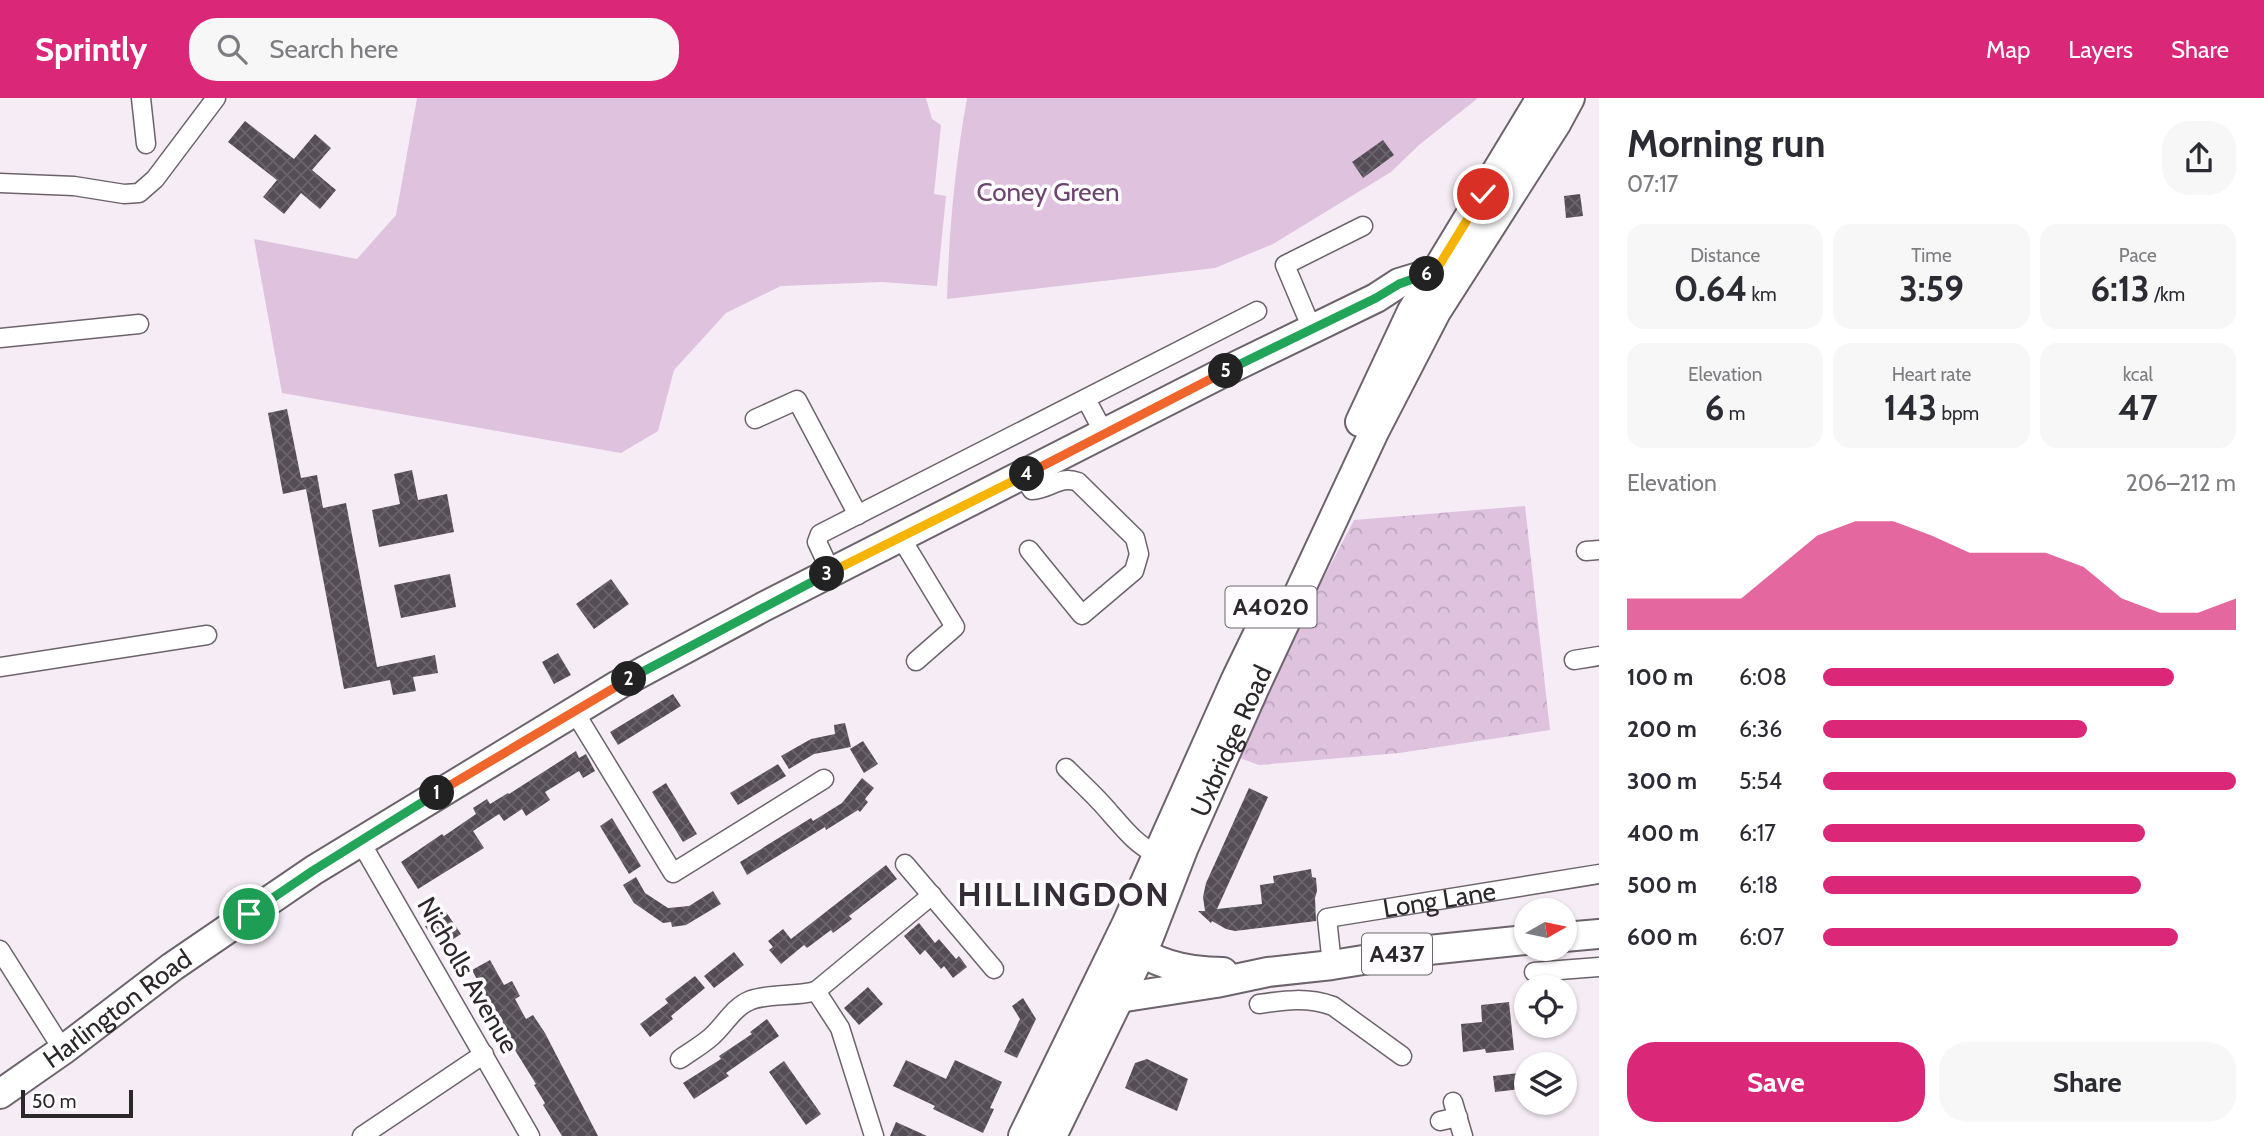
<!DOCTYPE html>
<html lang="en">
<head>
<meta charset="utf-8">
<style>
  :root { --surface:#fff; --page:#f7f7f7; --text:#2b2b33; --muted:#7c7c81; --accent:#db2777 }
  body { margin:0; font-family:Cabin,sans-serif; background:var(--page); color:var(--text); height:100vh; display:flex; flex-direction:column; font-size:26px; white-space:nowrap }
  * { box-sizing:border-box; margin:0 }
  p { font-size:23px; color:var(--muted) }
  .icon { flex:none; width:38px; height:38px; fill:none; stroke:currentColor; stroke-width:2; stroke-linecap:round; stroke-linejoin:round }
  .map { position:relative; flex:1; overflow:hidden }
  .panel { display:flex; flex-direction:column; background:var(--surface); width:665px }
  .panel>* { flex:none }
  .needle { width:46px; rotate:81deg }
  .controls { position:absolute; left:1514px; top:800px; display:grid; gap:14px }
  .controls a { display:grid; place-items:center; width:63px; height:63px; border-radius:50%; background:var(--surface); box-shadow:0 2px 5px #0004; font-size:35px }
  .scale { position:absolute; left:21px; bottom:18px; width:112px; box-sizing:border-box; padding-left:7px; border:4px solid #2b272b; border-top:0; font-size:19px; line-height:24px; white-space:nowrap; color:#2b272b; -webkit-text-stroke:5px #fefcfe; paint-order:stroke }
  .pin { position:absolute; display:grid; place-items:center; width:60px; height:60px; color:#fff; margin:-30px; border:4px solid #fff; border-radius:50%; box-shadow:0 2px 7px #0007 }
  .km { position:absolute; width:35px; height:35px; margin:-18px; border-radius:50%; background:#222; color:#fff; font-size:19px; line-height:35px; text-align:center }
  .round { display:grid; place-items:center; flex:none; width:74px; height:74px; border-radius:28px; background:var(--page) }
  .summary { display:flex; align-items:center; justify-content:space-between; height:119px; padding:0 28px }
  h1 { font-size:38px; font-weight:700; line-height:52px }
  .figures { display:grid; grid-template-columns:repeat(3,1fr); gap:10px; height:119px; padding:7px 28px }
  .figures div { display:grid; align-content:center; border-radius:18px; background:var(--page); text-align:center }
  .figures b { font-size:35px; font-weight:700 }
  .figures small { font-size:19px; font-weight:400 }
  .figures p { font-size:19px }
  .chart { height:196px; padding:14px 28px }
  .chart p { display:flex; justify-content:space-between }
  .chart svg { width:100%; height:126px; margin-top:7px; fill:var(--accent); opacity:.7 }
  .cta { display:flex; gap:14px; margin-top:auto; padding:14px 28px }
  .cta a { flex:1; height:80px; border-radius:28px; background:var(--accent); color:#fff; font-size:28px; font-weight:700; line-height:80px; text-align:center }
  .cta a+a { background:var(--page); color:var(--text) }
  ul { padding:0 28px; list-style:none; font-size:23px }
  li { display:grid; grid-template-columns:112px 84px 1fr; align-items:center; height:52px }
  li i { height:18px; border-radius:9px; background:var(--accent) }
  header { display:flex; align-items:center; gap:42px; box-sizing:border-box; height:98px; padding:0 35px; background:var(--accent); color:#fff }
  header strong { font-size:33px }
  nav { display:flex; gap:38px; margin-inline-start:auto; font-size:24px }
  .search { width:490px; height:63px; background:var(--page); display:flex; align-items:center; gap:18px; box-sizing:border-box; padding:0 24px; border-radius:28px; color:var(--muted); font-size:26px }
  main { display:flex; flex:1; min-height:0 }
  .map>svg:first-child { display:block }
  .forest { fill:url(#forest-crowns) }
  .park { fill:#dec2de }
  .building { fill:url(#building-cross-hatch) }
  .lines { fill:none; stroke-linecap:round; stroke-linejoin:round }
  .minor-casing { stroke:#6c636c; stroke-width:21 }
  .primary-casing { stroke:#6c636c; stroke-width:32 }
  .minor { stroke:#fff; stroke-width:18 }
  .primary { stroke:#fff; stroke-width:28 }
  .split-1-casing { stroke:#fff; stroke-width:14 }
  .split-2-casing { stroke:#fff; stroke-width:14 }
  .split-3-casing { stroke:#fff; stroke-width:14 }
  .split-4-casing { stroke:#fff; stroke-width:14 }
  .split-5-casing { stroke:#fff; stroke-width:14 }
  .split-6-casing { stroke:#fff; stroke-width:14 }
  .split-7-casing { stroke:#fff; stroke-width:14 }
  .split-1 { stroke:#22a559; stroke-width:9 }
  .split-2 { stroke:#f0652b; stroke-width:9 }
  .split-3 { stroke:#22a559; stroke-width:9 }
  .split-4 { stroke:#f5b400; stroke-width:9 }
  .split-5 { stroke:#f0652b; stroke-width:9 }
  .split-6 { stroke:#22a559; stroke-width:9 }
  .split-7 { stroke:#f5b400; stroke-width:9 }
  .labels { text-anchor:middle; stroke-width:7; stroke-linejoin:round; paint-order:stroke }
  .shield { fill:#fefcfe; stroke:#6a676a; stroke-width:2 }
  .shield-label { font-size:24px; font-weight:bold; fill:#2b272b }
  .park-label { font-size:26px; fill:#6c446e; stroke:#fefcfe }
  .street-label { font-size:26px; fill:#2b272b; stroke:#fefcfe }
  .district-label { font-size:33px; font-weight:bold; letter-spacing:2px; fill:#352d35; stroke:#fefcfe }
</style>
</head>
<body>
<header>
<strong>Sprintly</strong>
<div class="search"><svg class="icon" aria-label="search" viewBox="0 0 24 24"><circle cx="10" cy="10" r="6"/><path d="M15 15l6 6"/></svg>Search here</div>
<nav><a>Map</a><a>Layers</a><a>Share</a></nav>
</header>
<main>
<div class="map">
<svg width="1599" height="1038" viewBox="0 0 1599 1038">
  <defs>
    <pattern id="forest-crowns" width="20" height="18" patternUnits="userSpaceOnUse" patternTransform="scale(1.75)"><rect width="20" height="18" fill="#dec2de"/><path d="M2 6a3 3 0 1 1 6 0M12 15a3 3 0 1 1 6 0" fill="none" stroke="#bfa7bf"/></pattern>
    <pattern id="building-cross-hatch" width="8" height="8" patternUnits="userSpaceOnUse" patternTransform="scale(1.75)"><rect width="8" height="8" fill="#554d56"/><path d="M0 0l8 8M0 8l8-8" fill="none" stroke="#6a646b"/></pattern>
  </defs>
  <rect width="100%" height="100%" fill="#f6ecf6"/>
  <path class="forest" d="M1525,408L1550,632L1399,655L1259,667L1231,657L1354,422Z"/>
  <g class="park">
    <path d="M417,0H926L932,21L941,27L934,96L946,98L937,188L882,184L781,188L726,215L674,272L658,333L621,355L282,295L254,141L357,161L396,117Z"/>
    <path d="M967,0H1478L1419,47L1391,74L1273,146L1215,170L947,201C949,133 955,67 967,0Z"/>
  </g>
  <g class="building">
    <path d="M245,23L294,61L315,36L331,50L312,72L336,92L320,111L301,95L284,116L263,99L277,82L228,44Z"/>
    <path d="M1383,42L1394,57L1363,80L1352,64Z"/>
    <path d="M1580,96L1583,118L1566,120L1564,98Z"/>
    <path d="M287,311L301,380L317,377L323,410L346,405L377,569L435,557L438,575L413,579L416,593L393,597L390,582L344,591L306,391L283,396L268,315Z"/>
    <path d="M412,372L418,402L447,396L454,434L379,449L372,412L400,406L394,376Z"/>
    <path d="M450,476L456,509L401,520L394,487Z"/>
    <path d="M611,481L629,506L594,531L576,506Z"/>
    <path d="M558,555L571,577L554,586L542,564Z"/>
    <path d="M673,596L681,608L618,647L610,634Z"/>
    <path d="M845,625L851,649L814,656L789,671L781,658L811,641L835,636L834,627Z"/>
    <path d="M863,643L878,666L864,675L850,651Z"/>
    <path d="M576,653L579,660L586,656L595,673L583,680L579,673L545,694L550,702L526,718L522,711L504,723L499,716L473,733L484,750L418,791L401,764L442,736L444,738L476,716L473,710L487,701L490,706L508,695L509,696Z"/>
    <path d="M778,666L786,678L738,707L730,695Z"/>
    <path d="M862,680L874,690L865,701L868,704L860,714L858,712L826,732L825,729L747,777L740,764L811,720L813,723L842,705Z"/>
    <path d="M666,685L697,736L683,744L652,694Z"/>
    <path d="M1249,690L1268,699L1217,811L1262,806L1260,787L1274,785L1273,778L1311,771L1312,779L1316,780L1317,793L1315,800L1316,823L1235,833L1226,831L1212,823L1211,825L1198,813H1205L1203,799L1206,785Z"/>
    <path d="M612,720L641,768L629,776L600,728Z"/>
    <path d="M886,767L897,781L849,818L852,821L833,835L831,832L807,850L804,847L781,866L769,852L773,849L768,843L783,831L791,841Z"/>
    <path d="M636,779L645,795L668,810L689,808L713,793L721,806L686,827L672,829L671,824L663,825L634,805L623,787Z"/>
    <path d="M446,814L461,836L447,845L440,834L432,839L425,828Z"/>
    <path d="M919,825L935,845L939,841L956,861L959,858L967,869L953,880L944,868L941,871L925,852L920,857L904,838Z"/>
    <path d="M734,854L744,867L714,890L704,878Z"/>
    <path d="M490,862L504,887L512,883L520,898L515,901L526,921L533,917L545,935L598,1038H562L543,1007L545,1005L534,987L536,986L513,949L472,872Z"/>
    <path d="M695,878L705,890L671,918L673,921L650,939L640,926L668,905L665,901Z"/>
    <path d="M868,889L883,906L859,927L844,910Z"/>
    <path d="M1023,900L1036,921L1017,960L1004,954L1020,921L1012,908Z"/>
    <path d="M1509,904L1514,952L1486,955L1485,951L1463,954L1461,926L1482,924L1481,907Z"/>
    <path d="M767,921L779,938L726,975L729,978L694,1001L683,985L721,961L719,958L752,936L750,934Z"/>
    <path d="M1147,961L1188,981L1177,1013L1125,990L1135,965Z"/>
    <path d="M906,962L946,981L955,962L1002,984L990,1010L994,1011L983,1035L933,1011L935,1008L893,988Z"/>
    <path d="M784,963L821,1016L806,1027L769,974Z"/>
    <path d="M1519,975L1521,991L1495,994L1493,978Z"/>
    <path d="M896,1024L927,1038H890Z"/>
  </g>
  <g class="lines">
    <defs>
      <g id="minor">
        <path d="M141,0L146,46"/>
        <path d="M0,85L74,88L124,96L139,95L155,81L216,0"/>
        <path d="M1312,231L1285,167L1363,128"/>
        <path d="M0,240L139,226"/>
        <path d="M1086,301L1104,335"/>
        <path d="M755,321L797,302L858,417"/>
        <path d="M1023,378L1032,392C1050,391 1060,377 1078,384L1135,440L1139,456L1134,473L1082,517L1029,452"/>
        <path d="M901,440L955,529L916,563"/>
        <path d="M1586,453L1599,452"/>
        <path d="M831,474L817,444L820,436L1257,213"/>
        <path d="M1574,562L1599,558"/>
        <path d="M0,569L207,537"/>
        <path d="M574,613L673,775L824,681"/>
        <path d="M1066,670C1081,685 1097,699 1110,715C1127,734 1133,743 1156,757"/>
        <path d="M360,743L530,1038"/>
        <path d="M905,766L994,871"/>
        <path d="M0,852L63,952"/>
        <path id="s1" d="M1332,867L1327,820L1599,776"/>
        <path d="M1534,874L1599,869"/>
        <path d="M1259,906C1286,902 1307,899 1333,908L1402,958"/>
        <path d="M680,961C690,954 702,947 711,939C725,927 733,909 751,902C771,895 794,899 816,893"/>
        <path d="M1453,1004L1463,1038"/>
        <path d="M1440,1023L1458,1019"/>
        <path d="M362,1038L484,956"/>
        <path d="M874,1038L840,930L816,893L932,797"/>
      </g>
      <g id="primary">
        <path d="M1360,324L1412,213L1541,0"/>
        <path d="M1564,839L1599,836"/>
        <path d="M1128,844C1154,867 1189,874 1223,874"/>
        <path d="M1119,900L1216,885L1268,874L1332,867L1419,853L1526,842"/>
        <path id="s2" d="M0,996L63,952L172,869L314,772L618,587L763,509L1232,270L1376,200L1399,185L1435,174"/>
        <path d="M1023,1038L1126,827L1236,581L1268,515"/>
        <path id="s3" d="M1052,1038L1149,839L1184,749L1254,591L1374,334L1436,214L1556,26L1570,0"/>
      </g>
    </defs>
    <use href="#minor" class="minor-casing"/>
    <use href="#primary" class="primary-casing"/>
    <use href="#minor" class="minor"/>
    <use href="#primary" class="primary"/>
  </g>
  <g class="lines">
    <defs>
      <path id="split-1" d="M249,816L314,772L437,695"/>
      <path id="split-2" d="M437,695L629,581"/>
      <path id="split-3" d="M629,581L827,476"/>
      <path id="split-4" d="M827,476L1027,376"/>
      <path id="split-5" d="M1027,376L1226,273"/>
      <path id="split-6" d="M1226,273L1376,200L1399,186L1427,176"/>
      <path id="split-7" d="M1427,176L1435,174L1483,96"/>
    </defs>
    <use href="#split-1" class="split-1-casing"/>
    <use href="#split-2" class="split-2-casing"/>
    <use href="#split-3" class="split-3-casing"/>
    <use href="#split-4" class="split-4-casing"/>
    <use href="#split-5" class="split-5-casing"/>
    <use href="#split-6" class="split-6-casing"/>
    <use href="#split-7" class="split-7-casing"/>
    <use href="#split-1" class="split-1"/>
    <use href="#split-2" class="split-2"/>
    <use href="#split-3" class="split-3"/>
    <use href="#split-4" class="split-4"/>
    <use href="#split-5" class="split-5"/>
    <use href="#split-6" class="split-6"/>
    <use href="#split-7" class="split-7"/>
  </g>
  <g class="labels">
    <g class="shield">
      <rect x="1225.5" y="488.5" width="91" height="41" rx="5"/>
      <rect x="1362" y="835.5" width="70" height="41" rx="5"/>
    </g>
    <g class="shield-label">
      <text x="1271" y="517">A4020</text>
      <text x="1397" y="864">A437</text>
    </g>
    <g class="park-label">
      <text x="1048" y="103">Coney Green</text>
    </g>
    <g class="street-label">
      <text dy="9" stroke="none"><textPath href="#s3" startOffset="434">Uxbridge Road</textPath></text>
      <text dy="9" stroke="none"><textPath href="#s1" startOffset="161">Long Lane</textPath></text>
      <text transform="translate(468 877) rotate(60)" y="9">Nicholls Avenue</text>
      <text dy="9" stroke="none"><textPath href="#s2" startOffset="145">Harlington Road</textPath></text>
    </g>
    <g class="district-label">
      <text x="1064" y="808">HILLINGDON</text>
    </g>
  </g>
</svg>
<div class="controls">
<a><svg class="needle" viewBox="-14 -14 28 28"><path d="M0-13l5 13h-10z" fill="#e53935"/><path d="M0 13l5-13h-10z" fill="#7c7c81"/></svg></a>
<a><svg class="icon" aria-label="locate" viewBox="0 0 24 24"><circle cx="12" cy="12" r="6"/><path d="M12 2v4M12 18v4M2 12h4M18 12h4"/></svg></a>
<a><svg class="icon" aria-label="layers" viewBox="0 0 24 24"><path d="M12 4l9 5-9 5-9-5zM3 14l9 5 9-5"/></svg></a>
</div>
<div class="scale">50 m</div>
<div class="pin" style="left:249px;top:816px;background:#1e9e55"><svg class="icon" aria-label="arrive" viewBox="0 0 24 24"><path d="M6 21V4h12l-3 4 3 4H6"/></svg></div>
<div class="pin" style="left:1483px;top:96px;background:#d93025"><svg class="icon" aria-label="check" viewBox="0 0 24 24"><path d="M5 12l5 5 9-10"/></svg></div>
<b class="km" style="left:437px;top:695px">1</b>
<b class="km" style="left:629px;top:581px">2</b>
<b class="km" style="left:827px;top:476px">3</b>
<b class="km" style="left:1027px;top:376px">4</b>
<b class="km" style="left:1226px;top:273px">5</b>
<b class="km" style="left:1427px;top:176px">6</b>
</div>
<section class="panel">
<div class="summary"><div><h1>Morning run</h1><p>07:17</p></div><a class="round"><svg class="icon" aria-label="share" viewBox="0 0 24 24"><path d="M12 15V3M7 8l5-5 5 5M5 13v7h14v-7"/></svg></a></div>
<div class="figures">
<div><p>Distance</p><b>0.64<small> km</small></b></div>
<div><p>Time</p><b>3:59</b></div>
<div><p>Pace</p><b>6:13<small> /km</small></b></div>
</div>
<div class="figures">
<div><p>Elevation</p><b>6<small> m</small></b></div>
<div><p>Heart rate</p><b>143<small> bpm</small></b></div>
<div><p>kcal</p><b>47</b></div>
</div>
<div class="chart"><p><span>Elevation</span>206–212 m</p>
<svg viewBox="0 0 160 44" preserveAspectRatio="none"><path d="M0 44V33L10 33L20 33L30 33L40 22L50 11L60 6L70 6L80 11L90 17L100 17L110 17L120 22L130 33L140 38L150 38L160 33V44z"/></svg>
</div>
<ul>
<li><b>100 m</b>6:08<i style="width:85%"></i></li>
<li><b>200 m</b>6:36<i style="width:64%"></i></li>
<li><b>300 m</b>5:54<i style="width:100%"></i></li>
<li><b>400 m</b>6:17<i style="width:78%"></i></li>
<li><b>500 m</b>6:18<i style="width:77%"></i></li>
<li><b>600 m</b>6:07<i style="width:86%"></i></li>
</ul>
<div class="cta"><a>Save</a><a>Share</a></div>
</section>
</main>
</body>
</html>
